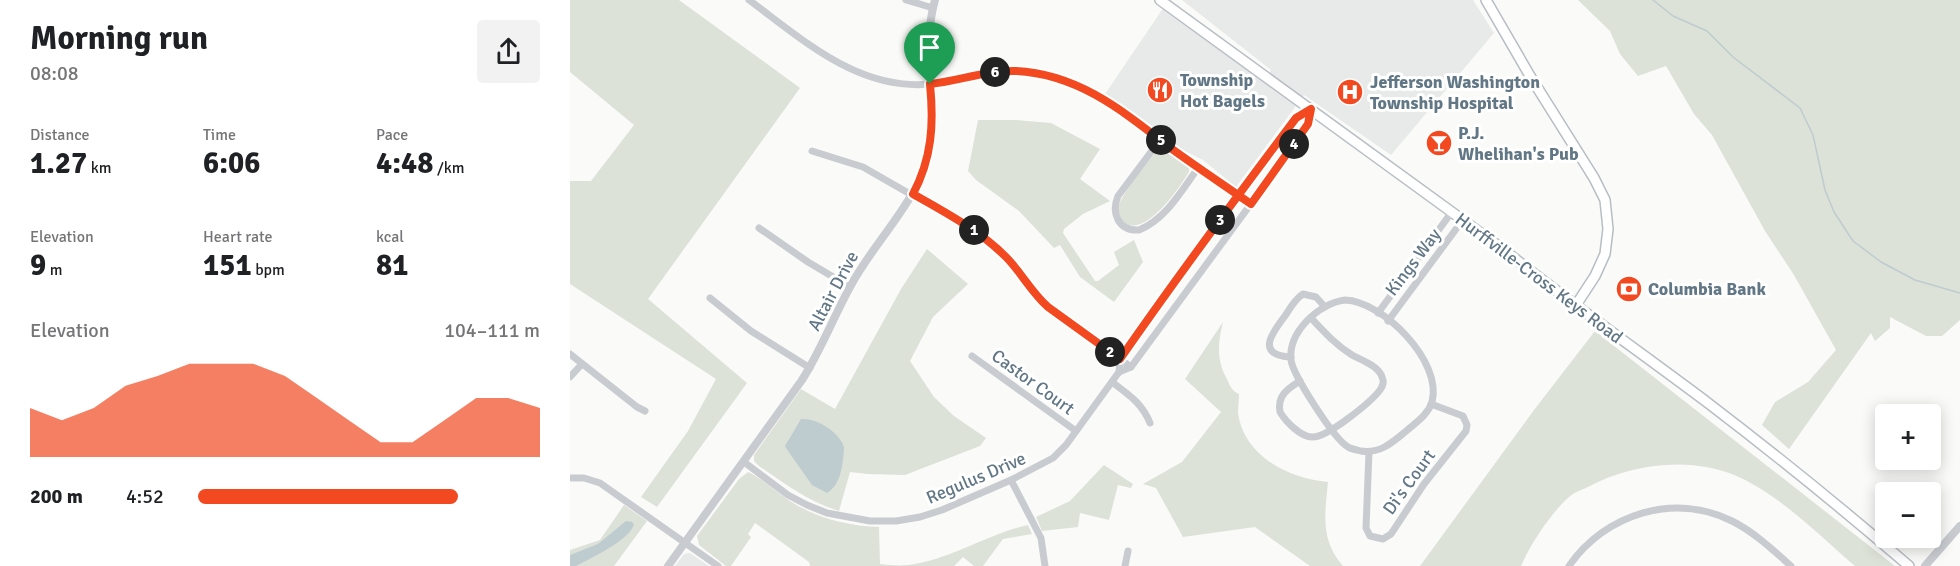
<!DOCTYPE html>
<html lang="en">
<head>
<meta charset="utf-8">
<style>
  :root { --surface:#fff; --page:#f2f2f2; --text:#202124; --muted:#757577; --accent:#f24920 }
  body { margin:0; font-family:Signika,sans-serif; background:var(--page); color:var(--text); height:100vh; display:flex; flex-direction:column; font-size:22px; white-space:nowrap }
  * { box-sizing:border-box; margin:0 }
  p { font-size:20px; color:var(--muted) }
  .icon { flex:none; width:33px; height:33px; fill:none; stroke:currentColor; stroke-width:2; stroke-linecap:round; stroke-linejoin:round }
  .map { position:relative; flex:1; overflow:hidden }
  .details { display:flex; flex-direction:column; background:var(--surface); width:570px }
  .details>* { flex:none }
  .fabs { position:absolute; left:1305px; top:404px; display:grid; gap:12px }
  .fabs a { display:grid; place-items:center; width:66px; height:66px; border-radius:6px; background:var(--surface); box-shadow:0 3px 15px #0003; font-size:30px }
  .pin { position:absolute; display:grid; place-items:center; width:51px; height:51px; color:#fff; margin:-62px -26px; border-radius:50% 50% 50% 0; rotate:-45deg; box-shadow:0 0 6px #0007 }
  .pin .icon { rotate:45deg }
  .km { position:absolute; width:30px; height:30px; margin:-15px; border-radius:50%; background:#222; color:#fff; font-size:16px; line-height:30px; text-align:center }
  .round { display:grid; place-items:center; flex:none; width:63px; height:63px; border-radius:6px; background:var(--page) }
  .head { display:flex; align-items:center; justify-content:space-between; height:102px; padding:0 30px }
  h1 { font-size:33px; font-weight:700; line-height:45px }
  .metrics { display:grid; grid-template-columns:repeat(3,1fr); gap:9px; height:102px; padding:6px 30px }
  .metrics div { display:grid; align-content:center }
  .metrics b { font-size:30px; font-weight:700 }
  .metrics small { font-size:16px; font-weight:400 }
  .metrics p { font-size:16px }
  .chart { height:168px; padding:12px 30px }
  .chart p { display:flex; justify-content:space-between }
  .chart svg { width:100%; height:108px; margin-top:6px; fill:var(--accent); opacity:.7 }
  ul { padding:0 30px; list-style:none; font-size:20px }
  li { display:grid; grid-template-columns:96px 72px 1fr; align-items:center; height:45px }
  li i { height:15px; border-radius:8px; background:var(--accent) }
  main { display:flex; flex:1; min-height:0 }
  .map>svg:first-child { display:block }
  .built { fill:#e8e9e9 }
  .green { fill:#dce2d8 }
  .water { fill:#becbcf }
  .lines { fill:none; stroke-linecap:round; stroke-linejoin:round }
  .stream { stroke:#becbcf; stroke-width:1.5 }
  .secondary-casing { stroke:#b7bec3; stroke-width:12 }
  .minor { stroke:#c8ccd0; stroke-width:7 }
  .tertiary { stroke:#c8ccd0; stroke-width:8 }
  .secondary { stroke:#fff; stroke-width:9 }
  .route-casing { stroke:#fff; stroke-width:12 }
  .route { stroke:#f24920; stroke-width:8 }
  .labels { text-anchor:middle; stroke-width:6; stroke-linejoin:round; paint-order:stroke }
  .poi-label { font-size:18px; font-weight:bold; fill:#627785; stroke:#fff; text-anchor:start }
  .street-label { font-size:18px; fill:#627785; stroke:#fff }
</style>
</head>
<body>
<main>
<section class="details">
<div class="head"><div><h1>Morning run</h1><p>08:08</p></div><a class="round"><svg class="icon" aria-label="share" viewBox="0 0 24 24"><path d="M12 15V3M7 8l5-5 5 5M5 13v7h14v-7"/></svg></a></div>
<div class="metrics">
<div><p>Distance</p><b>1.27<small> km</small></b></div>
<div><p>Time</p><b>6:06</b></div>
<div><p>Pace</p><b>4:48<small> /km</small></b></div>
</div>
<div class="metrics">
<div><p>Elevation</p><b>9<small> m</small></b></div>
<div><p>Heart rate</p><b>151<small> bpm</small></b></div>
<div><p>kcal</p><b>81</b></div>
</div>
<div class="chart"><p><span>Elevation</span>104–111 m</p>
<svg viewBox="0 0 160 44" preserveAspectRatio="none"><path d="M0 44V24L10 29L20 24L30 15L40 11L50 6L60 6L70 6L80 11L90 20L100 29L110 38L120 38L130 29L140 20L150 20L160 24V44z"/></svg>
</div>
<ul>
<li><b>200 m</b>4:52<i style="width:76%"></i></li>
</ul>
</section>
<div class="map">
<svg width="1390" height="566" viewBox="0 0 1390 566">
  <rect width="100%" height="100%" fill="#fafaf8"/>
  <g class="built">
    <path d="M612,0H903L924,33L821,155L734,95L666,187L633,160L613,150L535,94L596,4L697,77L701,70Z"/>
    <path d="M120,553L139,566H105L114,554Z"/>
  </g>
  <g class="green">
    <path d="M0,0H109L230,88L78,299L177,383L87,507L71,497L118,431L146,379L0,284V181H21L64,125L0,72Z"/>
    <path d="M1008,0H1390V320L1372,336H1356L1320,317V328L1305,341L1301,333L1219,449L1192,425L1205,402L1238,382L1266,350L1224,275L1195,231L1142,135L1124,114L1096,66L1068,76L1050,54L1040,31Z"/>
    <path d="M408,120H445L481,123L530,149L510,179L540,201L513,214L494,229L493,233L525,281H528L549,265L544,252L564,240L573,262L544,302L510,277L490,245L484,248L449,211L406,180L398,171Z"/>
    <path d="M589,149C599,147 611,158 619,165V172C610,187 576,237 555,223C550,219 548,212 549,206C550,196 580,158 589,149Z"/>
    <path d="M357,249L398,284L363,317L340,361L364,397L384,416L416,438L410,446L335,475L298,474L280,472L269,511C239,502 215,484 189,466L184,461V455L231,389L265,409L331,289Z"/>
    <path d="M653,322C648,342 646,360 657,379C660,386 662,391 669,394C669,400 668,407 668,413C674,456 719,479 758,482C755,514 750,540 773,566H740L685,527L613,537L586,488L573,484L612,462L651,412L615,379Z"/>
    <path d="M1025,331L1325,566H1285C1251,537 1217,502 1177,481C1129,455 1064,462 1018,487C1011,490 1003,493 998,498C981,513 960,545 951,566H850L964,410Z"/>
    <path d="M534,465L563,484L561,488L548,485L539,520L510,513L508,527L472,531L466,517L500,501Z"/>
    <path d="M178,472C193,479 206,492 220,501C246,518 278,526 309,527L310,564C319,565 329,566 338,565C380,560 417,534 458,525L462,534L433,539L413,566H404L393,557L384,566H240L239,562L185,523L178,534L181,537L161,566H156L129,545L127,536L169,479Z"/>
    <path d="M54,505L77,521L44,566H0V550L30,540Z"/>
  </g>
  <g class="water">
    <path d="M231,419C247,418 269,432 274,447C273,462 272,484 257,493L242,485L216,448L215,446Z"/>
    <path d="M56,521L62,522L64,524C60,540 21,558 6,566H0V555L28,544Z"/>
  </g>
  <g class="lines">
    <path class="stream" d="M1083,0L1103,16L1137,31L1163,57L1230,108L1243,135L1255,190L1264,212L1283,241L1311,262L1345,280L1390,293"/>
    <defs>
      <g id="secondary">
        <path d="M590,0L934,250C1000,303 1070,352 1138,403C1206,455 1274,510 1339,566"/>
        <path d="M916,0L960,76L1024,178L1035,200L1038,229L1035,254L1025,276L1006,305"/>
      </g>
    </defs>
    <use href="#secondary" class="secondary-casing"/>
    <g class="minor">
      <path d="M179,0C236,42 293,95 369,83C383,81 396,77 409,74C433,69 459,70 482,76C529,89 564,120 602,149C628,168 655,185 681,204"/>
      <path d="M336,0L363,8"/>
      <path d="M590,140L548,196C541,213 548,231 569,230C596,219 612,190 628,168"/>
      <path d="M242,151L293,167L408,233L439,260L468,297L478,307L561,367"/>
      <path d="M189,228L238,262L280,287"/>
      <path d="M140,298L181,331L240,368"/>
      <path d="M775,300C812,301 873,361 862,402C858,415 845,423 835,432C822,443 809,454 791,451C787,450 781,449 778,447C764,439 723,375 721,360C718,332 749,303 775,300Z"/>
      <path d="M808,313L881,213"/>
      <path d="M818,321L892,221"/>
      <path d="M0,354L67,407L75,411"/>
      <path d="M402,356L506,431"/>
      <path d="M721,357C685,355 702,333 715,316C720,308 725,299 733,294L746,297L755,307"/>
      <path d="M549,372L550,359L719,126L726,118L741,109"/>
      <path d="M0,377L12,364"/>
      <path d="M730,381C717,389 707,396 710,412C716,422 731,437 742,437C757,438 801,402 810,390C813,386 814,381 812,377C809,366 791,360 782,355C766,345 754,332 741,318"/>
      <path d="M542,382C559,395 572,403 580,423"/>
      <path d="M799,452L796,528L800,536L813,539L821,534L854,484L896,431L897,425L893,416L861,404"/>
      <path d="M174,462L218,495L237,505L257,513L300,521H326L350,517L372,510L441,480L483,458L496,445L549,372L561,367L716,156L737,124L741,109"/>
      <path d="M0,478H14L30,483L148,566"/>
      <path d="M441,480L471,538L475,566"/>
      <path d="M555,566L558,551"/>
      <path d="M999,566C1035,514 1104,492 1162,521C1184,532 1203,550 1221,566"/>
    </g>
    <g class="tertiary">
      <path d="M98,566L232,380C251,350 263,318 280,287C306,238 350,201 361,145C370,96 350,52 365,0"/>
      <path d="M1355,566L1390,526"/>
    </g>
    <use href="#secondary" class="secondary"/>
  </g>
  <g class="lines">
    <defs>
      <path id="route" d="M360,84C364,124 362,158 343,194C376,213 409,230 436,257C451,272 461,292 478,307L550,359C605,280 662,203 720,126L726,118L741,109L738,124L681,204C654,185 628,168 602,149C554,112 509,74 446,71C416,70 390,81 360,84"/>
    </defs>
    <use href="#route" class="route-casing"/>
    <use href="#route" class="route"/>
  </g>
  <defs>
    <symbol id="restaurant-disc" viewBox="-11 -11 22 22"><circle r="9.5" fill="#f24920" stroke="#fff"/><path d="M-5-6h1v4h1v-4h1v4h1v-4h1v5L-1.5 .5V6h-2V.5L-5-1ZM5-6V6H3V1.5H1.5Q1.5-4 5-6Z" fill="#fff"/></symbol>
    <symbol id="hospital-disc" viewBox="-11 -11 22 22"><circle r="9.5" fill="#f24920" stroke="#fff"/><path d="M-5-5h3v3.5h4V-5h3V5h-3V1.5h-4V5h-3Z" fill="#fff"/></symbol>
    <symbol id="bar-disc" viewBox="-11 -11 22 22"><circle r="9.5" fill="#f24920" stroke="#fff"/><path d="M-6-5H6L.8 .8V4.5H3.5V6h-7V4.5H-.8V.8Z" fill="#fff"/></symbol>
    <symbol id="bank-disc" viewBox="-11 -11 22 22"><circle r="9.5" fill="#f24920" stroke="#fff"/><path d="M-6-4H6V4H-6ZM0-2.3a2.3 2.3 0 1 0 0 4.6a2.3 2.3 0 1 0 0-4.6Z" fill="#fff"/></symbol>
  </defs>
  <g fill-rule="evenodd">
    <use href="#restaurant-disc" x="575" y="75" width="30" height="30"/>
    <use href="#hospital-disc" x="765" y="77" width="30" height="30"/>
    <use href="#bar-disc" x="854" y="128" width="30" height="30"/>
    <use href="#bank-disc" x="1044" y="274" width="30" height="30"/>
  </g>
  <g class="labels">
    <g class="poi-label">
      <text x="610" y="86">Township<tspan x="610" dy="21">Hot Bagels</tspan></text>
      <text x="800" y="88">Jefferson Washington<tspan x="800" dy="21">Township Hospital</tspan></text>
      <text x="888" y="139">P.J.<tspan x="888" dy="21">Whelihan's Pub</tspan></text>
      <text x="1078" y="295">Columbia Bank</text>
    </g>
    <g class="street-label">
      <text transform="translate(843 262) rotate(-53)" y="6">Kings Way</text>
      <text transform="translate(969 278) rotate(37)" y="6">Hurffville-Cross Keys Road</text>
      <text transform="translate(263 291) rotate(-62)" y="6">Altair Drive</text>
      <text transform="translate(463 382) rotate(36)" y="6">Castor Court</text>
      <text transform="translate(406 478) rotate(-23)" y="6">Regulus Drive</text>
      <text transform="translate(839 482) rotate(-54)" y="6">Di's Court</text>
    </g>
  </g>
</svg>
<div class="fabs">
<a>+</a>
<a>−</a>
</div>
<div class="pin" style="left:360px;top:84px;background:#1e9e55"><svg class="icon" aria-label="arrive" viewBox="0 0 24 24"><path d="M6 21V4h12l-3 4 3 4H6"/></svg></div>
<b class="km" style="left:404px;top:230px">1</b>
<b class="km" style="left:540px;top:352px">2</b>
<b class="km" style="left:650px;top:220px">3</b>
<b class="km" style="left:724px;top:144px">4</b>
<b class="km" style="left:591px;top:140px">5</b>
<b class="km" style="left:425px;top:72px">6</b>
</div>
</main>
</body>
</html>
